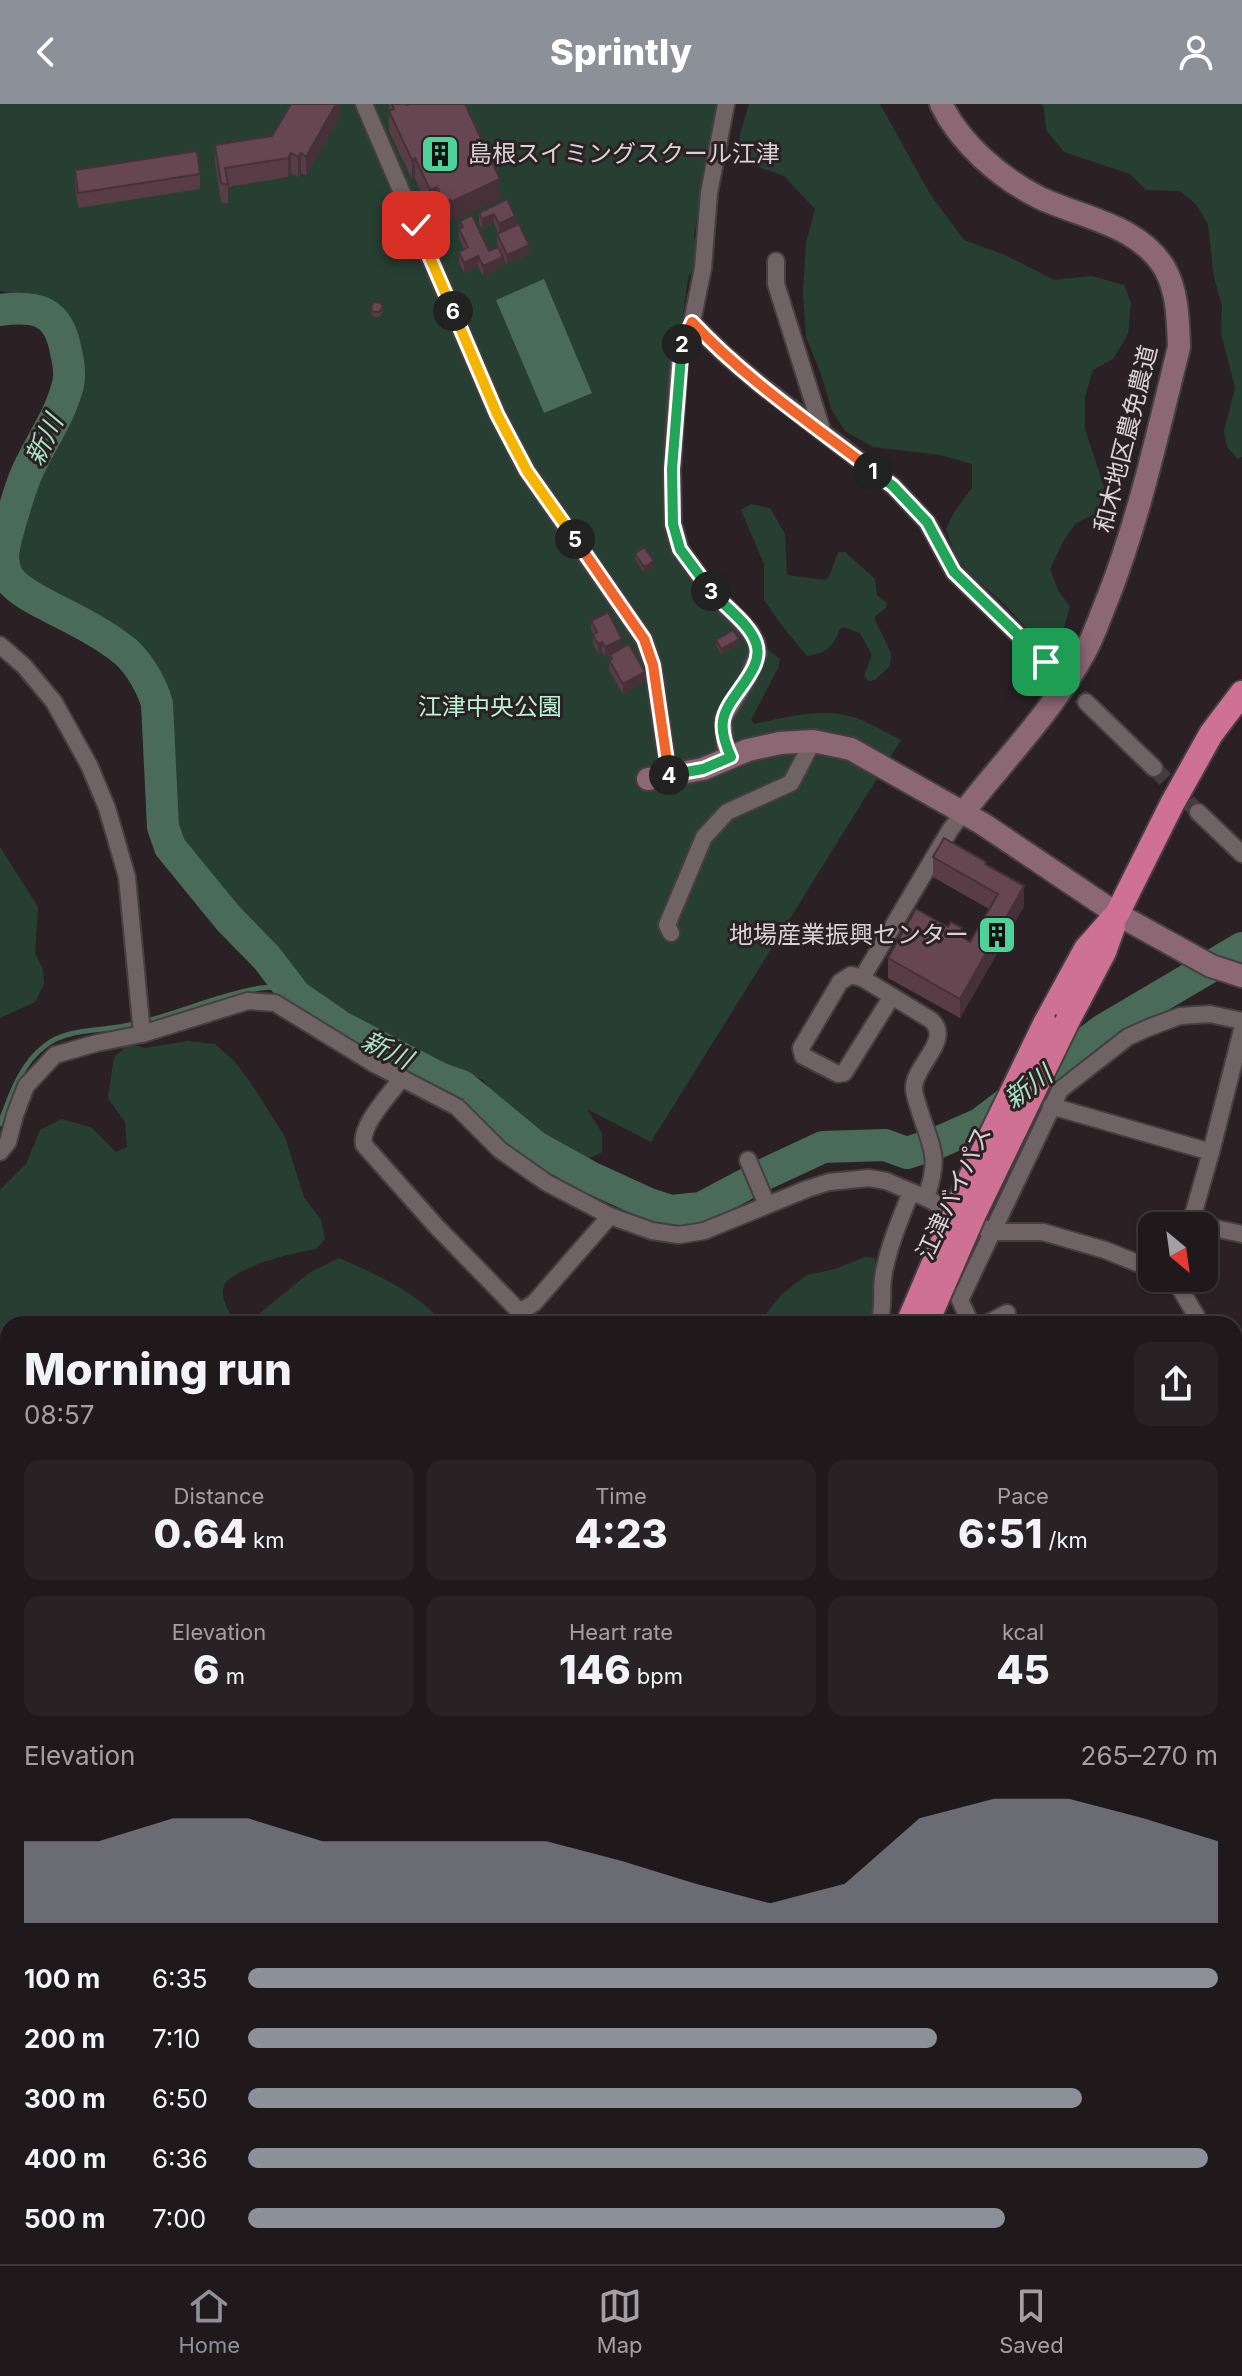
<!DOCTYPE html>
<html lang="en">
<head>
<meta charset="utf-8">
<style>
  :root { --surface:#20191b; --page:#282224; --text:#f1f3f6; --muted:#a2a0a3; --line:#3d383a; --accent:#8c9099 }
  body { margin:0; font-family:Inter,"Noto Sans JP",sans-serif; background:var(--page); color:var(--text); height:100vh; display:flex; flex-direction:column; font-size:30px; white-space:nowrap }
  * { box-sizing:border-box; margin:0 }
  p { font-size:26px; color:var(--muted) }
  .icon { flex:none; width:44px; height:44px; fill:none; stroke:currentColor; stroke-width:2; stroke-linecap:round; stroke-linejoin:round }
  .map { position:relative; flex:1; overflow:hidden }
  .panel { position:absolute; left:0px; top:1212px; width:1242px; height:948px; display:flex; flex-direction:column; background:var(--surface); border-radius:24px 24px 0 0; box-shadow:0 2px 6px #0004,0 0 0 2px var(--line) }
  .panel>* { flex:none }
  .needle { width:52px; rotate:151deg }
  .tools { position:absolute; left:1138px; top:1108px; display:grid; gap:16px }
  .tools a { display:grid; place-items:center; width:80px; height:80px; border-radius:16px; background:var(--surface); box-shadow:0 2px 6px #0004,0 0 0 2px var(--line); font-size:40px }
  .pin { position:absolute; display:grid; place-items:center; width:68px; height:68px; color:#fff; margin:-34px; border-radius:16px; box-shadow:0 4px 12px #0006 }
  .km { position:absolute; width:40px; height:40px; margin:-20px; border-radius:50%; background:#222; color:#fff; font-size:22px; line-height:40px; text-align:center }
  .round { display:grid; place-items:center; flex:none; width:84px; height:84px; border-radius:16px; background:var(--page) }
  .overview { display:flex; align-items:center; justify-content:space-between; height:136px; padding:0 24px }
  h1 { font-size:44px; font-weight:800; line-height:60px }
  .figures { display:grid; grid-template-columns:repeat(3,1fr); gap:12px; height:136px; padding:8px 24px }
  .figures div { display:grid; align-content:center; border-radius:16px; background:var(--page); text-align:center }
  .figures b { font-size:40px; font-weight:800 }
  .figures small { font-size:22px; font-weight:400 }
  .figures p { font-size:22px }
  .chart { height:224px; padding:16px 24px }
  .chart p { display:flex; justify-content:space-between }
  .chart svg { width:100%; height:144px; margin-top:8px; fill:var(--accent); opacity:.7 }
  ul { padding:0 24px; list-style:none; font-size:26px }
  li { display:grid; grid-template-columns:128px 96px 1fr; align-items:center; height:60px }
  li i { height:20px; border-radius:10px; background:var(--accent) }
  header { display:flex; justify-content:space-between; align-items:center; height:104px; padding:0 24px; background:var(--accent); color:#fff; font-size:36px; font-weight:800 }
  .dock { display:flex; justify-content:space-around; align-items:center; height:112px; border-top:2px solid var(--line); background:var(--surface); font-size:22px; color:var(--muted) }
  .dock a { display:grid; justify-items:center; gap:4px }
  .dock .active { color:var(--accent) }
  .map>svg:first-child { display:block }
  .green { fill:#273f32 }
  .water { fill:#4a6b5a }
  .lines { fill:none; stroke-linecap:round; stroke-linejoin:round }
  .stream { stroke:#4a6b5a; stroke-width:5 }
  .river { stroke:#4a6b5a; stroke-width:32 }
  .street-tunnel { stroke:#453c3f; stroke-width:16; stroke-dasharray:16 8; stroke-linecap:butt }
  .street-casing { stroke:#473e41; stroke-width:20 }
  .secondary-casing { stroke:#473e41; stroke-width:26 }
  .highway-casing { stroke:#473e41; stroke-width:28 }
  .street { stroke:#6f6366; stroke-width:16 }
  .secondary { stroke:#8c6774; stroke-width:22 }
  .highway { stroke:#cf7193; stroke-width:24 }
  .highway-bridge-casing { stroke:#473e41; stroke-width:28; stroke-linecap:butt }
  .highway-bridge { stroke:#cf7193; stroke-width:24 }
  .wall { fill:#583c46 }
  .shaded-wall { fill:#473139 }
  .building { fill:#664651; stroke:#473139; stroke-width:2 }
  .split-1-casing { stroke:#fff; stroke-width:16 }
  .split-2-casing { stroke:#fff; stroke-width:16 }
  .split-3-casing { stroke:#fff; stroke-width:16 }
  .split-4-casing { stroke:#fff; stroke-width:16 }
  .split-5-casing { stroke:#fff; stroke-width:16 }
  .split-6-casing { stroke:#fff; stroke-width:16 }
  .split-7-casing { stroke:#fff; stroke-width:16 }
  .split-1 { stroke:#22a559; stroke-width:10 }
  .split-2 { stroke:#f0652b; stroke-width:10 }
  .split-3 { stroke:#22a559; stroke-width:10 }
  .split-4 { stroke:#22a559; stroke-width:10 }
  .split-5 { stroke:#f0652b; stroke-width:10 }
  .split-6 { stroke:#f5b400; stroke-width:10 }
  .split-7 { stroke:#f5b400; stroke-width:10 }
  .labels { text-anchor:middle; stroke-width:6; stroke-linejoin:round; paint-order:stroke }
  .poi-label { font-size:24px; fill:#dad3d5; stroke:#2b2124; text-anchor:start }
  .street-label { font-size:24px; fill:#dad3d5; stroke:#2b2124 }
  .park-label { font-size:24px; fill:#b7f4d4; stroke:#2b2124 }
  .water-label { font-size:26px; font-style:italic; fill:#a6e3c3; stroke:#2b2124 }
</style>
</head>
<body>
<header><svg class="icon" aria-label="back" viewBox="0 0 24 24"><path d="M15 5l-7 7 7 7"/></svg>Sprintly<svg class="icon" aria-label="person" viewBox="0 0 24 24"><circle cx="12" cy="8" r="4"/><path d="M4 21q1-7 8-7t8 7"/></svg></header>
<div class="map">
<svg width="1242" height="2160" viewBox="0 0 1242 2160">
  <rect width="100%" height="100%" fill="#2b2124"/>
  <g class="green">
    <path d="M0,0H720L718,17L708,43L694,132L698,145L696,161L688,174L678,249L685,262L678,416L686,439L699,462L761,529L767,545L780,555L778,564L751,616L754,620C784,614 818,604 849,612C866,616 884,628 901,636L651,1038L587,1005L602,1029V1048L582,1058L555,1048L529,1028L502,1003L483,976L358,922L312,895L182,748L169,720L167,637L163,591L149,559L128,536L107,521L33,489L14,466L12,448L18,421L52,342L75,309L82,273L81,242L69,219L47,203L0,186Z"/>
    <path d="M749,0H880L930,90L964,136L1005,151L1054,176L1092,172L1124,181L1131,199L1128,230L1113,255L1093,266L1085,292V325L1104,383L1097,409L1076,419L1064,436L1050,465L1058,486L1070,503L1062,529L1039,537L1002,498L970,470L956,453L946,425L954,408L972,384V360L940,351L873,343L845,327L832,307L821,270L806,233L803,189L806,139L815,105L784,72L747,59L739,34Z"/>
    <path d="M1041,0H1242V353L1238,355L1227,343L1224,327L1235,284L1221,229L1222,202L1214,173L1208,120L1196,100L1180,87L1146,86L1130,70L1064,48L1046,26L1044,3Z"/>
    <path d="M751,400L770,404L785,430L787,471L825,476L829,473L838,448H845L875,475L877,491L887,499L886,504L875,512V516L891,549L890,562L875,576L868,577L864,572L872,551L860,529L844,523L839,526C833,544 826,549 807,552L783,523L764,496V460L741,406Z"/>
    <path d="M0,743L38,803L35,849L43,865L44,880L35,898L0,914Z"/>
    <path d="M188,937L215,940L235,958L251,979L285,1033L304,1093L321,1116L325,1135L316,1145C296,1148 232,1163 224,1182C220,1192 227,1203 231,1212L249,1218L309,1169L339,1154C376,1170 418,1189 444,1220H8V2100L0,2103V1086L26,1060L40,1026L62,1015L92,1024L116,1048L127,1043L125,1018L108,994L114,953L129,940L145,944Z"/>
    <path d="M865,1153L875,1154C878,1176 877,1200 871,1220H758L782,1190L807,1171L835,1165Z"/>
    <path d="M1234,1286L1242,1287V1409H1234Z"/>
    <path d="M678,2152H920L926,2160H676Z"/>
  </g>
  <path class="water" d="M544,175L592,289L544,309L496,196Z"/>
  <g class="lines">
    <path class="stream" d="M0,1020C10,992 21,959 46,941C64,927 90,927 111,924C163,918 210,892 261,884C277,882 282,884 296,892"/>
    <path class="river" d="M0,206C38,201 59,207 66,248C69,260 71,272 67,284C60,310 45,332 33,356C23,374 18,393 12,413C8,427 3,441 3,455C4,463 6,472 12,478C22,489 39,497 52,504C78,517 104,530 126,548C140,561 152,582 157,600L163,723L170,743L228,814L267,854L296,892L341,923L439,974L462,982L536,1043L590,1073L649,1100L671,1107L701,1104L763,1071L823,1043L885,1041L907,1049L937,1039L980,1020L1103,926L1242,844"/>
    <g class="street-tunnel">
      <path d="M1046,558L1086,598"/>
      <path d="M1154,664L1198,708"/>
    </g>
    <defs>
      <g id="street">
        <path d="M364,0L497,310L527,367L644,535L653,561L669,672"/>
        <path d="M726,0L709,89L703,164L692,218L680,244L672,365L673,420L680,445L709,485L750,527L756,538L758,549L748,574L723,615L725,641L731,653"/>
        <path d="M776,157V180L823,329"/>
        <path d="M692,218L724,250L761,281L893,382L927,418L954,468L1046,558"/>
        <path d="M0,541L24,562L54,598L89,661L107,704L127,773L142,930"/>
        <path d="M1086,598L1154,664"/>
        <path d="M1198,708L1242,750"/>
        <path d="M671,829L667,821L704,733L727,708L791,679L813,637"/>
        <path d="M862,874L950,726L963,709"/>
        <path d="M892,892L844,969L838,970L803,952L801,944L840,878L851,871L862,874L931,916C953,936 914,961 914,984C914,992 918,1000 920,1008C933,1048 940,1052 926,1094"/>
        <path d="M402,974C390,990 359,1022 364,1041L436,1122L516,1204L523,1206L534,1199L610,1112"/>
        <path d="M1051,1002L1211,1048L1191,1118L1203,1122"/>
        <path d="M0,1048L8,1038L15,1011L26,982L55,951L97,939L142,930L248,897L275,899L376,961L457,1003L500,1046L547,1079L610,1112L652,1127L679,1131L704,1127L807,1085L829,1078L869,1074L886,1077L926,1094L992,1128H1043L1105,1146L1152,1165"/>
        <path d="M1211,1048L1242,926"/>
        <path d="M748,1056L767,1101"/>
        <path d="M1204,1122L1242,1130"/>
        <path d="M1174,1174L1201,1220"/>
        <path d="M879,1220C885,1200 880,1186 884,1168C889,1141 901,1113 911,1088"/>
        <path d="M971,1220L960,1196L1060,986L1128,933L1148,924L1180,912L1210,910L1242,917"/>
        <path d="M986,1220L1007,1209"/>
        <path d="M1234,1254L1242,1256"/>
        <path d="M1234,1452L1242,1455"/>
        <path d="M1234,1572L1242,1575"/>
        <path d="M1234,1680L1242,1658"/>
        <path d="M1234,1841L1242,1843"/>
        <path d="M1234,1963L1242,1965"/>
        <path d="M940,2152L945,2160"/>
        <path d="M1131,2152L1137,2160"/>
        <path d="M534,2160L537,2152"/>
        <path d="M1065,2160L1073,2152"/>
        <path d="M1227,2160L1242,2148"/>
      </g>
      <g id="secondary">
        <path d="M941,0C960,39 999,73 1038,93C1081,114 1139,120 1165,165C1178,188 1178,218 1179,243C1158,327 1140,411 1109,491C1101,510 1095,530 1085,548C1052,608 1004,656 963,709"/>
        <path d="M648,675L703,665L748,646L780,639L813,637L851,645L983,720L1117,810L1211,862L1242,872"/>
        <path d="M46,2160C78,2151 123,2153 155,2160"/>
      </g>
      <g id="highway">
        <path d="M1068,916L1104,848L1113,823"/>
        <path d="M1045,920L1086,845L1117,810L1172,700L1211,630L1242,589"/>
        <path d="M557,2160L561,2152"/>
        <path d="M593,2160L596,2152"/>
        <path d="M624,2160L626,2152"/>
      </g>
    </defs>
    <use href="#street" class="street-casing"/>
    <use href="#secondary" class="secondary-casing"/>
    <use href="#highway" class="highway-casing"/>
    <use href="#street" class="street"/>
    <use href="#secondary" class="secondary"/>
    <use href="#highway" class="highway"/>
    <defs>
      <g id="highway-bridge">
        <path d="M910,1215L967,1081L1045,920"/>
        <path d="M926,1220L974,1110L1068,916"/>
      </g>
    </defs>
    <use href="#highway-bridge" class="highway-bridge-casing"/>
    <use href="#highway-bridge" class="highway-bridge"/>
  </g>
  <g class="wall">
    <path d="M339,0V14L306,72L301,69L298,73L291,69L288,73L228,83V100L221,98L215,60V41L272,32Z"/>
    <path d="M389,0H406L500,95L451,117L450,116L444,118L437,102L430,106L415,74L412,75L389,27Z"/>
    <path d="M75,66L200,70V85L78,104L75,81Z"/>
    <path d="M507,95L515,121L529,150L507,161L497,140V130L498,129L494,119L482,125L479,119V109Z"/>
    <path d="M460,117L489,147L503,162L483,172L478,162L464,169L459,158V148L464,145L459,134Z"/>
    <path d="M371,203L383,208L379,213H373L371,208Z"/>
    <path d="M635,450L654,462L644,468L635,455Z"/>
    <path d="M591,517L622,544L645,577L623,590L609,566L610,551L605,553L602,547L598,550L593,540V530L591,526Z"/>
    <path d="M716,536L739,540L721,550L716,541Z"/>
    <path d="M933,753L986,760L1024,802L960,914L888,874V854L962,833L970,838L989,805L933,773Z"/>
  </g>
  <g class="shaded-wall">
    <path d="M336,0H339V14L306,72V53Z"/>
    <path d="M291,49V69L288,73V54Z"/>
    <path d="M301,49V69L298,73V53Z"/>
    <path d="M415,54V74L412,75V56Z"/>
    <path d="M500,75V95L451,117V98Z"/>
    <path d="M437,83V102L430,106V86Z"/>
    <path d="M450,96V116L444,118V99Z"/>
    <path d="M494,110V119L482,125V115Z"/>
    <path d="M515,112V122L499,130V120Z"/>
    <path d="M529,141V150L507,161V151Z"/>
    <path d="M478,152V162L464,169V159Z"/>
    <path d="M503,153V162L483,172V162Z"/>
    <path d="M654,457V462L644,468V463Z"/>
    <path d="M622,535V545L605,553V543Z"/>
    <path d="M739,535V540L721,550V545Z"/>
    <path d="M602,538V547L598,550V540Z"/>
    <path d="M645,568V577L623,590V580Z"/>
    <path d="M1024,782V802L960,914V895Z"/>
  </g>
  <g class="building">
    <path d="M291,0H336L306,53L301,49L298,53L291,49L288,54L225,64L228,81L221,79L215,41L272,32Z"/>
    <path d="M392,0H406L407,1L410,0H465L500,75L451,98L450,96L444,99L437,83L430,86L415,54L412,56L389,7L394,5Z"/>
    <path d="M197,47L200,70L78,89L75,66Z"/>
    <path d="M507,95L515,112L499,120L494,110L482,115L479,109Z"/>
    <path d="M472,111L489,147L498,143L503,153L483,162L478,152L464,159L459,148L468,143L459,125L463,123L460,117Z"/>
    <path d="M519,120L529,141L507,151L497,130Z"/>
    <path d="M374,198L381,199L383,203L379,208H373L371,203Z"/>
    <path d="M644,443L654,457L644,463L635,450Z"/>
    <path d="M608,508L622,535L605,543L602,538L598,540L593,531L597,528L591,517Z"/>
    <path d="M733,526L739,535L721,545L716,536Z"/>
    <path d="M629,540L645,568L623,580L609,556L612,555L610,551Z"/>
    <path d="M944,734L986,758L985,760L1024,782L960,895L888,854L916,805L948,823L951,818L962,824L958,831L970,838L998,790L933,753Z"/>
  </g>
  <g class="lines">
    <defs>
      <path id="split-1" d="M873,367L893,382L927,418L954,468L1046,558"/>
      <path id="split-2" d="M682,240L692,218C745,275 812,320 873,367"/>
      <path id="split-3" d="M682,240L672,365L673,420L680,445L711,487"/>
      <path id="split-4" d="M669,671L703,665L731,653C726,642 721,629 723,617C726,592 766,566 756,539C749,519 725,503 711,487"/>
      <path id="split-5" d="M575,435L644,535L653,561L669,671"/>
      <path id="split-6" d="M453,207L497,310L527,367L575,435"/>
      <path id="split-7" d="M416,121L453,207"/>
    </defs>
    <use href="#split-1" class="split-1-casing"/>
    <use href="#split-2" class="split-2-casing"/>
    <use href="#split-3" class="split-3-casing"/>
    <use href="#split-4" class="split-4-casing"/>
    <use href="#split-5" class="split-5-casing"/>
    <use href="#split-6" class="split-6-casing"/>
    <use href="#split-7" class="split-7-casing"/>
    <use href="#split-1" class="split-1"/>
    <use href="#split-2" class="split-2"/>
    <use href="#split-3" class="split-3"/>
    <use href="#split-4" class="split-4"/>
    <use href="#split-5" class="split-5"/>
    <use href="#split-6" class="split-6"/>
    <use href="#split-7" class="split-7"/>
  </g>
  <defs>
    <symbol id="building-square" viewBox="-11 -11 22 22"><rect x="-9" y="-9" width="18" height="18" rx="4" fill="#4dd39a" stroke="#2b2124"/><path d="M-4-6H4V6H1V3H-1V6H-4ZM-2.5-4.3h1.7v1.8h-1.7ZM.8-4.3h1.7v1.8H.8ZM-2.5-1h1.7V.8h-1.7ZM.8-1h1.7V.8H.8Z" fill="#111"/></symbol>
  </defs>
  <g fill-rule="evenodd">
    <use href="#building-square" x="418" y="28" width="44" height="44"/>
    <use href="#building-square" x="975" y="809" width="44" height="44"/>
  </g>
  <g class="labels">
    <g class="poi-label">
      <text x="468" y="58">島根スイミングスクール江津</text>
      <text x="969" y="839" text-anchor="end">地場産業振興センター</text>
    </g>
    <g class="street-label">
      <text transform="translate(1126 335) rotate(-76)" y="8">和木地区農免農道</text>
      <text transform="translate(954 1089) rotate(-65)" y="8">江津バイパス</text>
    </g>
    <g class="park-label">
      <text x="490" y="611">江津中央公園</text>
    </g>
    <g class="water-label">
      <text transform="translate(44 336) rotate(-64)" y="9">新川</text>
      <text transform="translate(387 946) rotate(26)" y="9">新川</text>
      <text transform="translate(1028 983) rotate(-37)" y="9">新川</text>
    </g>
  </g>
</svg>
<div class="tools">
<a><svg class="needle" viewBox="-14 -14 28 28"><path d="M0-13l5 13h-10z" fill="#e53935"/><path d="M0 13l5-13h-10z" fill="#a2a0a3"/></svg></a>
</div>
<div class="pin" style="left:1046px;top:558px;background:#1e9e55"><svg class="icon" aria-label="arrive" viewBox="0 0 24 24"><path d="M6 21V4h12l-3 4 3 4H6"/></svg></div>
<div class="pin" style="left:416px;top:121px;background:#d93025"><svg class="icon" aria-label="check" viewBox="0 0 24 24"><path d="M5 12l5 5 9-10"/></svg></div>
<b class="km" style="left:873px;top:367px">1</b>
<b class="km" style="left:682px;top:240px">2</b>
<b class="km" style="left:711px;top:487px">3</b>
<b class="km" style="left:669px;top:671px">4</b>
<b class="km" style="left:575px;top:435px">5</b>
<b class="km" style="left:453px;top:207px">6</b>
<section class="panel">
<div class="overview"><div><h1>Morning run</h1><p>08:57</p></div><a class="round"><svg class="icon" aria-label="share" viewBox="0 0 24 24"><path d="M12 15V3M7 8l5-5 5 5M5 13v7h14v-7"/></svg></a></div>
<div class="figures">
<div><p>Distance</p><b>0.64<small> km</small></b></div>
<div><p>Time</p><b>4:23</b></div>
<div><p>Pace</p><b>6:51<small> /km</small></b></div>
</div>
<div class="figures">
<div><p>Elevation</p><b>6<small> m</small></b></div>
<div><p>Heart rate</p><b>146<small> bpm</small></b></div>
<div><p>kcal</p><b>45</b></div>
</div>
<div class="chart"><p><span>Elevation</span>265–270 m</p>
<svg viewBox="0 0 160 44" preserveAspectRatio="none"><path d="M0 44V19L10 19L20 12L30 12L40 19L50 19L60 19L70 19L80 25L90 32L100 38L110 32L120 12L130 6L140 6L150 12L160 19V44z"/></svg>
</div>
<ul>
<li><b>100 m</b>6:35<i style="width:100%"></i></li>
<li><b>200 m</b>7:10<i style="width:71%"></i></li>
<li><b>300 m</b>6:50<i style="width:86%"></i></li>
<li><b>400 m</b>6:36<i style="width:99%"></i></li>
<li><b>500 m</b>7:00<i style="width:78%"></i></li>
</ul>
</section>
</div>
<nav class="dock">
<a class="active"><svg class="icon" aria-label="home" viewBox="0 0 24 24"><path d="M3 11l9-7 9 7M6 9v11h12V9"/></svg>Home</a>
<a><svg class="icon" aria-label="map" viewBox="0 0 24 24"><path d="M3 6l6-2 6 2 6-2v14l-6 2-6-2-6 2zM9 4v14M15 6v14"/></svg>Map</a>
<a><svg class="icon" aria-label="saved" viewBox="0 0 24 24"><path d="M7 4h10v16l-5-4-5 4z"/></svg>Saved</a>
</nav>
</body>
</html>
